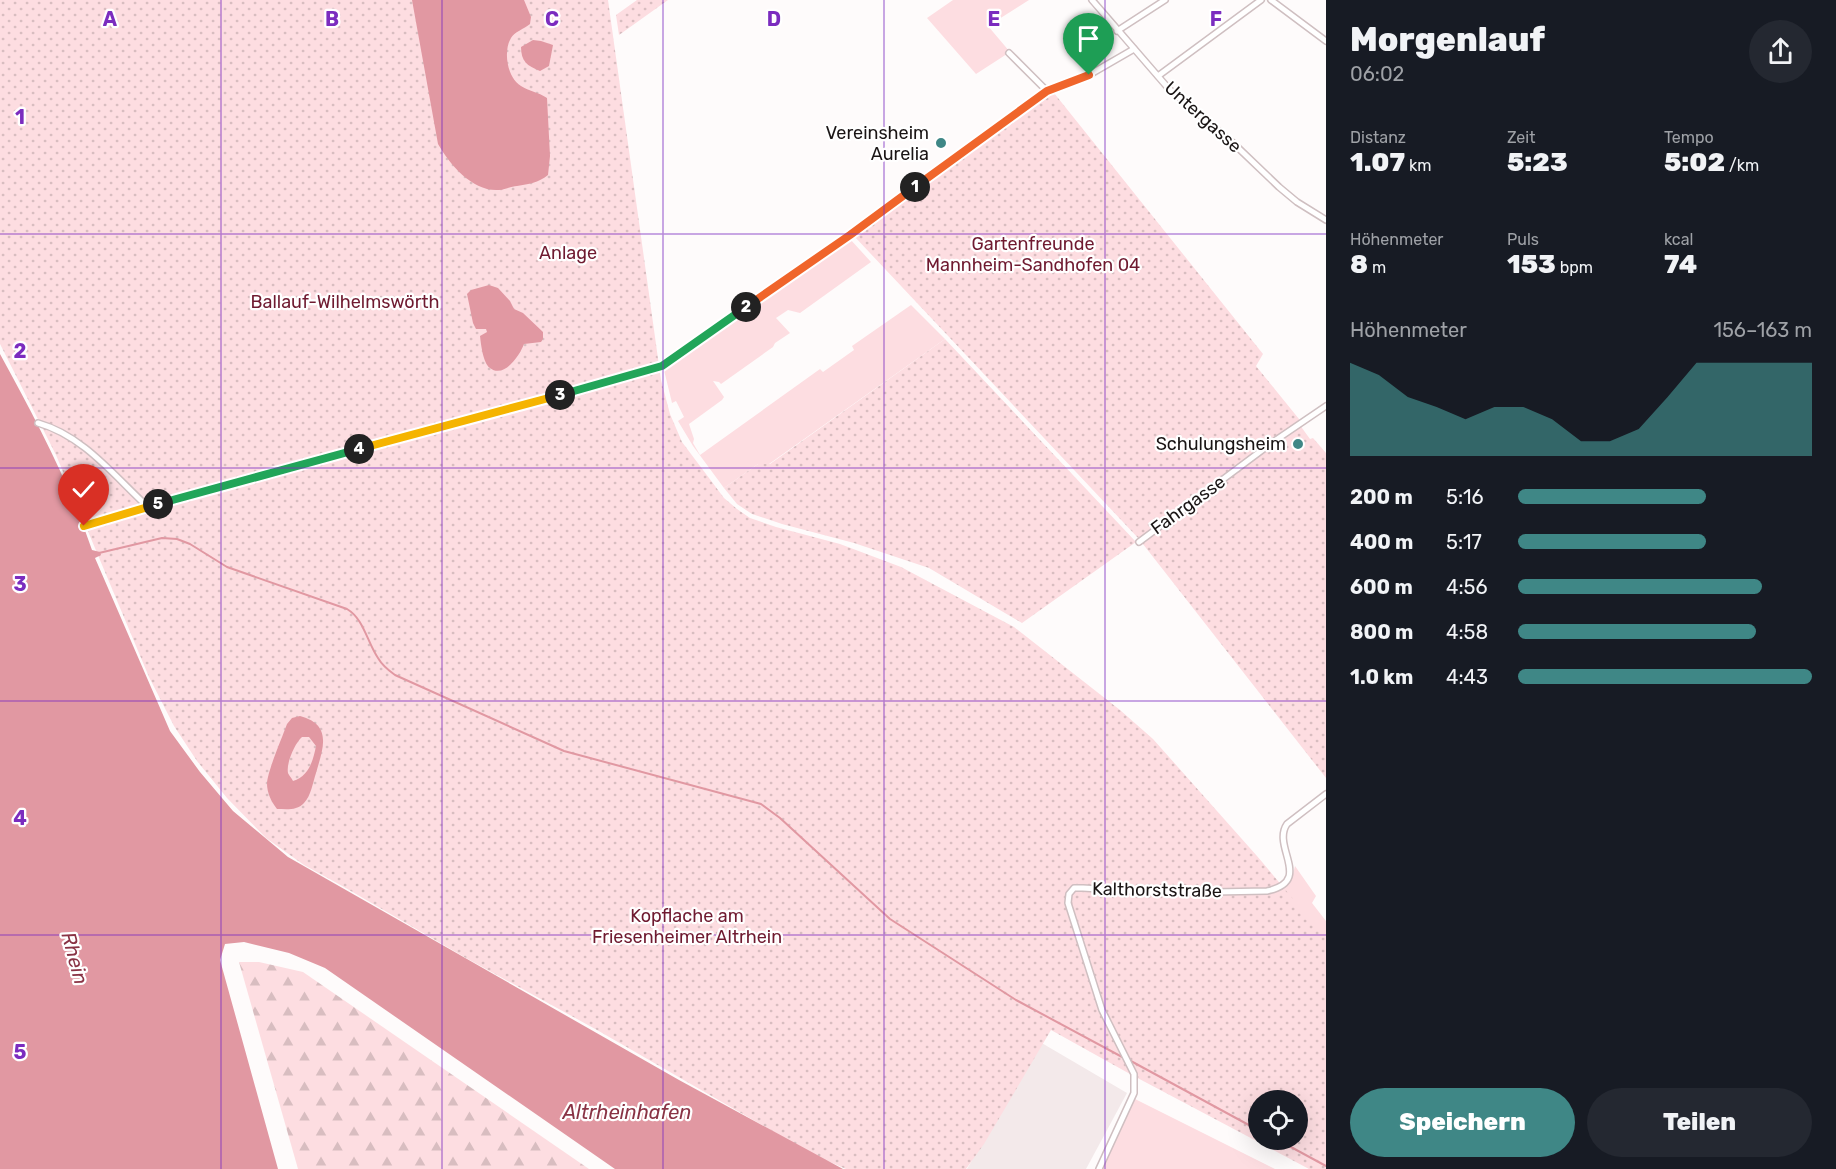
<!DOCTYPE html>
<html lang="de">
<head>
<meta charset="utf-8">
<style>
  :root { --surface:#171b24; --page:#242831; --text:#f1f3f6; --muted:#9ea1a6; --accent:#3f8786 }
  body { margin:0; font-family:Rubik,sans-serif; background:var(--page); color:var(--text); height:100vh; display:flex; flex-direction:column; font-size:22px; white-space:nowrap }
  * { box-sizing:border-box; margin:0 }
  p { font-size:20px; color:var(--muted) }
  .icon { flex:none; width:33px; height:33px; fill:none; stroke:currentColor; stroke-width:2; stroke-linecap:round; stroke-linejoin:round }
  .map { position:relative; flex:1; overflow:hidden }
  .drawer { display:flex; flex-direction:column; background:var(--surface); width:510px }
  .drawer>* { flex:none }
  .buttons { position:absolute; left:1248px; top:1090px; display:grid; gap:12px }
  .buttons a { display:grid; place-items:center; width:60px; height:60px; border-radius:50%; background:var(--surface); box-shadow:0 6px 24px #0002; font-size:30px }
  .pin { position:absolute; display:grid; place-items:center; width:51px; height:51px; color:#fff; margin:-62px -26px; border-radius:50% 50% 50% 0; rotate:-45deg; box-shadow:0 0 6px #0007 }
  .pin .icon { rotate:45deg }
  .km { position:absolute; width:30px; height:30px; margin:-15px; border-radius:50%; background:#222; color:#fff; font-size:16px; line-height:30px; text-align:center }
  .round { display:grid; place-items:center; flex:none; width:63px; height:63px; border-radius:32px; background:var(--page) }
  .head { display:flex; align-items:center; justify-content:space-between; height:102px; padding:0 24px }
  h1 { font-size:33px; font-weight:800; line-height:45px }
  .stats { display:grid; grid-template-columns:repeat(3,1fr); gap:9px; height:102px; padding:6px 24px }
  .stats div { display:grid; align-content:center }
  .stats b { font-size:26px; font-weight:800 }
  .stats small { font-size:16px; font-weight:400 }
  .stats p { font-size:16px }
  .chart { height:168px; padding:12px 24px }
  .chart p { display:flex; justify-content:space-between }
  .chart svg { width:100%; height:108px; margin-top:6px; fill:var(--accent); opacity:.7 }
  .primary-button { display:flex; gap:12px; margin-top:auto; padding:12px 24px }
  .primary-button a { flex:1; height:69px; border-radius:36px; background:var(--accent); color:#fff; font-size:24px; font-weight:800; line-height:69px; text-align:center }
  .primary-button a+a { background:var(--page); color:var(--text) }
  ul { padding:0 24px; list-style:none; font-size:20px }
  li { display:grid; grid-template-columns:96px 72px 1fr; align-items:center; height:45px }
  li i { height:15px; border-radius:8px; background:var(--accent) }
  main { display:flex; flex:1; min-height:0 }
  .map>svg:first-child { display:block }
  .built { fill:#f3e9ea }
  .grass { fill:#fddde1 }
  .forest { fill:url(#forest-firs) }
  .park { fill:url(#park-dots); fill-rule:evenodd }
  .water { fill:#e198a2; fill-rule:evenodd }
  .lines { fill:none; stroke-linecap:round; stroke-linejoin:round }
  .stream { stroke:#e198a2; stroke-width:2 }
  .street-casing { stroke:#cfbfc1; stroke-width:8 }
  .street { stroke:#fff; stroke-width:5 }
  .split-1-casing { stroke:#fff; stroke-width:12 }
  .split-2-casing { stroke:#fff; stroke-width:12 }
  .split-3-casing { stroke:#fff; stroke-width:12 }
  .split-4-casing { stroke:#fff; stroke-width:12 }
  .split-5-casing { stroke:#fff; stroke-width:12 }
  .split-6-casing { stroke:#fff; stroke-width:12 }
  .split-1 { stroke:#f0652b; stroke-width:8 }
  .split-2 { stroke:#f0652b; stroke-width:8 }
  .split-3 { stroke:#22a559; stroke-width:8 }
  .split-4 { stroke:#f5b400; stroke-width:8 }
  .split-5 { stroke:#22a559; stroke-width:8 }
  .split-6 { stroke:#f5b400; stroke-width:8 }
  .grid { fill:none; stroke:#7b2cbf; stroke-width:1.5; stroke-opacity:0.55 }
  .poi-dot { fill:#3f8786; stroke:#fff; stroke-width:2 }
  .labels { text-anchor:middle; stroke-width:4.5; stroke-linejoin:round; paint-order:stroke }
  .street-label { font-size:18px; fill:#1a1515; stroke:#fff }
  .poi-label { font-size:18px; fill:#1a1515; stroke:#fff; text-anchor:end }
  .park-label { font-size:18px; fill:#6f1a30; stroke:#fff }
  .water-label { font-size:20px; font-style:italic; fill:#893345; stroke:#fff }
  .grid-label { font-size:20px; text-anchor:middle; font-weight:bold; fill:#7b2cbf; stroke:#fff; stroke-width:4.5; stroke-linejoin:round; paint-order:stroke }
</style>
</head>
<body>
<main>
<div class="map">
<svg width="1326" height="1169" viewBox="0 0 1326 1169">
  <defs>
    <pattern id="forest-firs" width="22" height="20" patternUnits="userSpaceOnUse" patternTransform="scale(1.5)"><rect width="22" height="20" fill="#fddde1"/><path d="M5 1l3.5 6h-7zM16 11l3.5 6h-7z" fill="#d8bdc0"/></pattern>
    <pattern id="park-dots" width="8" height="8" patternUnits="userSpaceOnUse" patternTransform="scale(1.5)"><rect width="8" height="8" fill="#fddde1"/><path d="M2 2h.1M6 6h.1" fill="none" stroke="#d8bdc0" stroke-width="1.8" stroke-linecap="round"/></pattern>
  </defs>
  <rect width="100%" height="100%" fill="#fefbfb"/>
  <path class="built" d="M1040,1042L1127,1093L1086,1169H967Z"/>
  <g class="grass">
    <path d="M953,0H1029L988,26L1010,52L976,74L927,18Z"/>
    <path d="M850,239L871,262L800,313L788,310L776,318L790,333L775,343L773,347L721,384L719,382L713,381L724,397L722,400L689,424L694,439L693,443L700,455L820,369L823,372L854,350L852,346L911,305L945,339L769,464H758L724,488L693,446L678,421L684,417L676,401L672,403L664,370Z"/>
    <path d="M1295,866L1316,896L1312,903L1326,921V960L1252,894L1288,882L1292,877Z"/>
    <path d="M1135,1099L1275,1169H1102Z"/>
  </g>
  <path class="forest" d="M239,962H259L303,972L589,1169H298Z"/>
  <g class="park">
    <path d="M0,0H608L661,380L670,414L682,442L724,498L737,509L750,518L776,527L840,544L901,567L1014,627L1120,710L1153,739L1257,856L1326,938V1169H1309L1130,1074L1051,1030L984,1144L966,1169H846L814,1155L597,1030L466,958L344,887L304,865L266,838L227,798L197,761L174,726L149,677L56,455L0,344ZM1258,1101H1298V1140H1258Z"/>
    <path d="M637,0H668L619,35L616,15Z"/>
    <path d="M1054,93L1263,354L1256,366L1299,419L1302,428L1310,439L1313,438L1326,453V778L1139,539L854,236Z"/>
    <path d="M945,339L1136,542L1022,623L929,568L854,543L782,524L752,514L737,504L724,488L758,464H770Z"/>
  </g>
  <g class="water">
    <path d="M412,0H524L531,17L530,24C524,29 514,32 511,38C503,51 507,78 521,86C529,91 538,92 547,98L550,156L548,175C538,183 529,184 517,186C511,186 505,190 499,190C473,192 450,165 438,144Z"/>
    <path d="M533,40L541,41L553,45L549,66L540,71C527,66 521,61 521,47Z"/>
    <path d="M489,285L498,288L510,301L514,309L523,313L543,332V339L541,342L524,344C520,355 504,379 490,368C483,363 481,344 480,336L487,332L486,329H476L473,323L467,294L471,290Z"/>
    <path d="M0,354C35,418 69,482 92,550L100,552L101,555L95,558L170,731L200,772L233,811L288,857L679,1080L843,1169H615L325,968L289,953L244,942L225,944L220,960L278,1169H0Z"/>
    <path d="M300,716C333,725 323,748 316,773C313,782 311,796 304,803C297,811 286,809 277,809C271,801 267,793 267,783C268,770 282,738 287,724L292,718ZM302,737H309L316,746C313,761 309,776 293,781C293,780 288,774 288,773C286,763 295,743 302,737Z"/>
  </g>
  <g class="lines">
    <g class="stream">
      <path d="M99,553L162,538L177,539L190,544L227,567L347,609C364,619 367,642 378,658C382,665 388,670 395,675L564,751L761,804L780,818L890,919L1016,1000L1124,1058"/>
      <path d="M1129,1060L1258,1130"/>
      <path d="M1278,1140L1326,1166"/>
    </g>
    <defs>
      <g id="street">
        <path d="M1092,0L1169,89L1232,142L1279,187L1297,202L1326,220"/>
        <path d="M1271,0L1326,41"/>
        <path d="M1117,31L1165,0"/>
        <path d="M1009,53L1047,91"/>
        <path d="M1158,76L1261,0"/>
        <path d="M38,423C84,436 114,476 148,507"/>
        <path d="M84,526L135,510L662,366L850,235L1047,91L1089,75L1134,49"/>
        <path d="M1139,542L1273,442L1326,406"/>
        <path d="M1099,1169L1134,1093V1074L1102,1010L1068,903L1069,894L1074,888H1083L1161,893L1267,891C1314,881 1271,847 1287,824L1326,794"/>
      </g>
    </defs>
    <use href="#street" class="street-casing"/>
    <use href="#street" class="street"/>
  </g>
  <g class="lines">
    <defs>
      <path id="split-1" d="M915,187L1047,91L1089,75"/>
      <path id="split-2" d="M746,307L850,235L915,187"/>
      <path id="split-3" d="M560,395L662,366L746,307"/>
      <path id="split-4" d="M359,449L560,395"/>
      <path id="split-5" d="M158,504L359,449"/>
      <path id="split-6" d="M84,526L158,504"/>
    </defs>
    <use href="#split-1" class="split-1-casing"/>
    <use href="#split-2" class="split-2-casing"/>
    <use href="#split-3" class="split-3-casing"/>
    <use href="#split-4" class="split-4-casing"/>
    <use href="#split-5" class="split-5-casing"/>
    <use href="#split-6" class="split-6-casing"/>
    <use href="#split-1" class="split-1"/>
    <use href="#split-2" class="split-2"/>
    <use href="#split-3" class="split-3"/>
    <use href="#split-4" class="split-4"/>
    <use href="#split-5" class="split-5"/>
    <use href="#split-6" class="split-6"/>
  </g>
  <path class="grid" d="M221,0V1169M442,0V1169M663,0V1169M884,0V1169M1105,0V1169M0,234H1326M0,468H1326M0,701H1326M0,935H1326"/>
  <g class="poi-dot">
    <circle cx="941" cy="143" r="6"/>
    <circle cx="1298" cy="444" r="6"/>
  </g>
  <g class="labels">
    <g class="street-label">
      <text transform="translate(1203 117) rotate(42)" y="6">Untergasse</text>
      <text transform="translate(1188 505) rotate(-36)" y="6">Fahrgasse</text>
      <text transform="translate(1157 890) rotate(1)" y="6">Kalthorststraße</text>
    </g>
    <g class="poi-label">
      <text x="929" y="139">Vereinsheim<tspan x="929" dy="21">Aurelia</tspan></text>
      <text x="1286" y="450">Schulungsheim</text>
    </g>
    <g class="park-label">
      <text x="1033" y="250">Gartenfreunde<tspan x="1033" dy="21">Mannheim-Sandhofen 04</tspan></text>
      <text x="568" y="259">Anlage</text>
      <text x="345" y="308">Ballauf-Wilhelmswörth</text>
      <text x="687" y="922">Kopflache am<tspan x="687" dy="21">Friesenheimer Altrhein</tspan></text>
    </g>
    <g class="water-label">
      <text transform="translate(75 958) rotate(75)" y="7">Rhein</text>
      <text x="627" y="1119">Altrheinhafen</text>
    </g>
  </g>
  <g class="grid-label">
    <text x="110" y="26">A</text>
    <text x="332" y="26">B</text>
    <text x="552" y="26">C</text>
    <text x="774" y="26">D</text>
    <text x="994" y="26">E</text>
    <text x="1216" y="26">F</text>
    <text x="20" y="124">1</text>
    <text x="20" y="358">2</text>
    <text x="20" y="591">3</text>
    <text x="20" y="825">4</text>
    <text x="20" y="1059">5</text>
  </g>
</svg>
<div class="buttons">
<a><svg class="icon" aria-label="locate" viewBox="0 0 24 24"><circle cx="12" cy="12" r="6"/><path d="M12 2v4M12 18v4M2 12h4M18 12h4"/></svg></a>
</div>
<div class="pin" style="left:1089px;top:75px;background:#1e9e55"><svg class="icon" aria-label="arrive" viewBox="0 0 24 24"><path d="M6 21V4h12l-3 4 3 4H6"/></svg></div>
<div class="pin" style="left:84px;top:526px;background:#d93025"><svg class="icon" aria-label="check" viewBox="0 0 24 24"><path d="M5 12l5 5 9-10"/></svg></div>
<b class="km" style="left:915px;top:187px">1</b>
<b class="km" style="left:746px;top:307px">2</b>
<b class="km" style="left:560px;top:395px">3</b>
<b class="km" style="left:359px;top:449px">4</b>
<b class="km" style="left:158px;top:504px">5</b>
</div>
<section class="drawer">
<div class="head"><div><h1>Morgenlauf</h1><p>06:02</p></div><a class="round"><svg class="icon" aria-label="share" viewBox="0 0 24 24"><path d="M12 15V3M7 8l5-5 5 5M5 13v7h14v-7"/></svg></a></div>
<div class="stats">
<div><p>Distanz</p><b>1.07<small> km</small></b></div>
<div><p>Zeit</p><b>5:23</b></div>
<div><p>Tempo</p><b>5:02<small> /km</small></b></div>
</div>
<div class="stats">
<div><p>Höhenmeter</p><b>8<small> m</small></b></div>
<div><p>Puls</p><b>153<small> bpm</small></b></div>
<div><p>kcal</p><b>74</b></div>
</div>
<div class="chart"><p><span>Höhenmeter</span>156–163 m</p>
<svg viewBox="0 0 160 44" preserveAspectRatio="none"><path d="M0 44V6L10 11L20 20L30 24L40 29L50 24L60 24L70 29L80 38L90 38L100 33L110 20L120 6L130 6L140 6L150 6L160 6V44z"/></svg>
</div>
<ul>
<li><b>200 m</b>5:16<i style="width:64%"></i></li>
<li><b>400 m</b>5:17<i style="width:64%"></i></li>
<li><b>600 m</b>4:56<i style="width:83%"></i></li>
<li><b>800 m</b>4:58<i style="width:81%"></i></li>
<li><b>1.0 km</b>4:43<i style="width:100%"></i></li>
</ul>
<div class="primary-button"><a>Speichern</a><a>Teilen</a></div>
</section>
</main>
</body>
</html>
